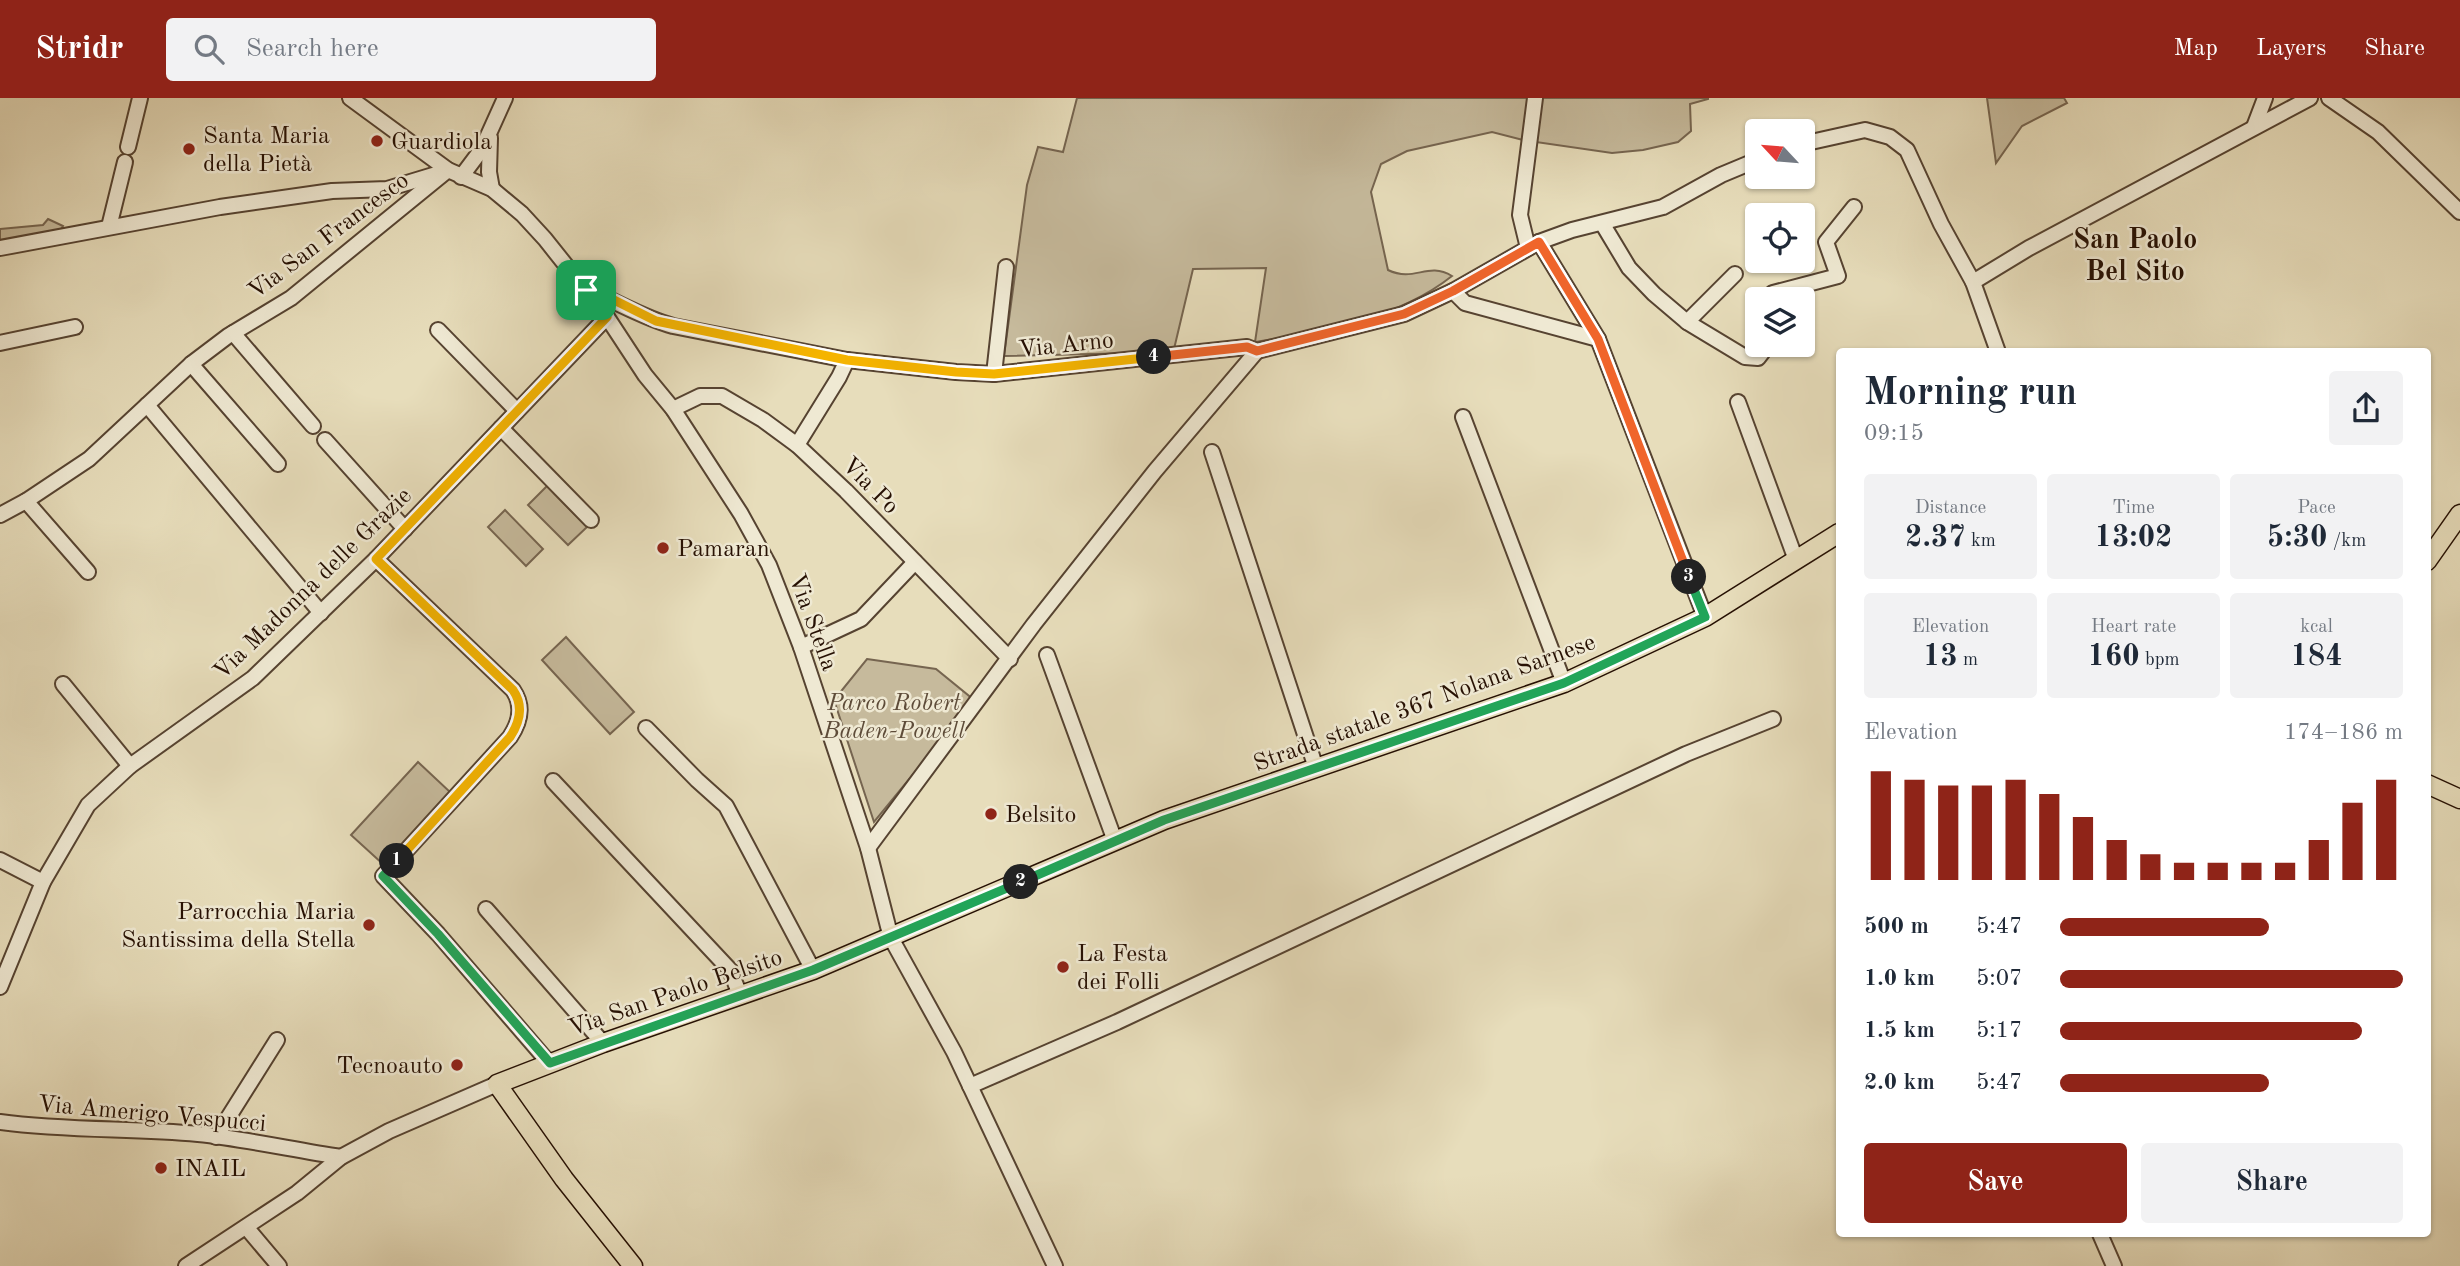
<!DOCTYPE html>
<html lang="en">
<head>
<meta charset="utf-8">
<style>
  :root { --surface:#fff; --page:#f2f2f3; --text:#1f2937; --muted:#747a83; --accent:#8f2418 }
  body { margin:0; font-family:"Old Standard TT",serif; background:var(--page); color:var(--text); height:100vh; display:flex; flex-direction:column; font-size:26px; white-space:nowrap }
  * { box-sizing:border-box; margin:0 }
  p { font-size:23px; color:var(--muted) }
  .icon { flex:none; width:38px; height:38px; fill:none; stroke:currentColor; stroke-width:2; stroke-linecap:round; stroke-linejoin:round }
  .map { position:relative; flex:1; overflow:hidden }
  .panel { position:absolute; left:1836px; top:250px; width:595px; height:889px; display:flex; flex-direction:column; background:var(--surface); border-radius:7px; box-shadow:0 2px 5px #0004 }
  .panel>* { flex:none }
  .needle { width:46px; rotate:296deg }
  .fabs { position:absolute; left:1745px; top:21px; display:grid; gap:14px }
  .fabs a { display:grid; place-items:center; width:70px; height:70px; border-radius:7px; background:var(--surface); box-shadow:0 2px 5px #0004; font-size:35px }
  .pin { position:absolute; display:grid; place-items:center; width:60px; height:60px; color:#fff; margin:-30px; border-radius:14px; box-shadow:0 4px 10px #0006 }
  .km { position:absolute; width:35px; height:35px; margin:-18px; border-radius:50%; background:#222; color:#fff; font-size:19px; line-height:35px; text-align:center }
  .round { display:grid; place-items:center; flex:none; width:74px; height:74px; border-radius:7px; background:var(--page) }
  .overview { display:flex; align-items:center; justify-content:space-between; height:119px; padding:0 28px }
  h1 { font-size:38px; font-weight:700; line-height:52px }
  .figures { display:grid; grid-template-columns:repeat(3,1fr); gap:10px; height:119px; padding:7px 28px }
  .figures div { display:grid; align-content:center; border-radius:7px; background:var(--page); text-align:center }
  .figures b { font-size:30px; font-weight:700 }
  .figures small { font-size:19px; font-weight:400 }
  .figures p { font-size:19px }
  .chart { height:196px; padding:14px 28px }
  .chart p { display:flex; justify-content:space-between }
  .chart svg { width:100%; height:126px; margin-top:7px; stroke:var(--accent); stroke-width:6 }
  .action { display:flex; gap:14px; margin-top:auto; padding:14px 28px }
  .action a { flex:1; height:80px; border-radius:7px; background:var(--accent); color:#fff; font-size:28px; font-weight:700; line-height:80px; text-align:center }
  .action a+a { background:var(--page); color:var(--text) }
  ul { padding:0 28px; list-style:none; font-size:23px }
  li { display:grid; grid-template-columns:112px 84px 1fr; align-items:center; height:52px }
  li i { height:18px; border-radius:9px; background:var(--accent) }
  header { display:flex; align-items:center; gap:42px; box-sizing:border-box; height:98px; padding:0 35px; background:var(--accent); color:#fff }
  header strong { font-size:33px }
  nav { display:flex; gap:38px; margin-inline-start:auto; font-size:24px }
  .search { width:490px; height:63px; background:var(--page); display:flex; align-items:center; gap:18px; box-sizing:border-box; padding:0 24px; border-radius:7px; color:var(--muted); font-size:26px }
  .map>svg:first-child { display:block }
  .green { fill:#c6ba9c; stroke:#766550; stroke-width:2 }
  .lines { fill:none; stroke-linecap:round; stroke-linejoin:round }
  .minor-casing { stroke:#564331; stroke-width:18 }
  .major-casing { stroke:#261003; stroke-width:21 }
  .minor { stroke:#efe9d3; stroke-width:14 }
  .major { stroke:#e7ddbb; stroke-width:18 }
  .split-1-casing { stroke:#fff; stroke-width:14 }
  .split-2-casing { stroke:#fff; stroke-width:14 }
  .split-3-casing { stroke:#fff; stroke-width:14 }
  .split-4-casing { stroke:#fff; stroke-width:14 }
  .split-5-casing { stroke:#fff; stroke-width:14 }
  .split-1 { stroke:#f5b400; stroke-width:9 }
  .split-2 { stroke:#22a559; stroke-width:9 }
  .split-3 { stroke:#22a559; stroke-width:9 }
  .split-4 { stroke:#f0652b; stroke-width:9 }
  .split-5 { stroke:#f5b400; stroke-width:9 }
  .poi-dot { fill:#8f2418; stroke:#efe9d3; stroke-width:2.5 }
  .labels { text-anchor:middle; stroke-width:5; stroke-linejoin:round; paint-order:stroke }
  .poi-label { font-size:24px; fill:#261003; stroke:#efe9d3; text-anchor:start }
  .street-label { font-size:24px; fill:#261003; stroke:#efe9d3 }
  .park-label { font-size:24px; font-style:italic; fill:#5e4c39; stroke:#efe9d3 }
  .quarter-label { font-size:28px; font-weight:bold; fill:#261003; stroke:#efe9d3 }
</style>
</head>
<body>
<header>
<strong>Stridr</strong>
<div class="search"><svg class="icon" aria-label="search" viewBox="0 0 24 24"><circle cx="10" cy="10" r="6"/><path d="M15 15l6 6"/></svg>Search here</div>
<nav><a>Map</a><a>Layers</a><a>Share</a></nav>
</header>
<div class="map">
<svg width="2460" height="1168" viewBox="0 0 2460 1168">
  <rect width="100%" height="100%" fill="#e7ddbb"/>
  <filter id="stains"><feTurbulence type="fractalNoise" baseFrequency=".00286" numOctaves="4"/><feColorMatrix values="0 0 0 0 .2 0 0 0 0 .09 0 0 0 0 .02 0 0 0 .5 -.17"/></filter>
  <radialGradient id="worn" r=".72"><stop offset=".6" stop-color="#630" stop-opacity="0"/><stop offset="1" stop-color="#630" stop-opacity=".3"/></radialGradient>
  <g class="green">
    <path d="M1077,0H1708V1L1690,6L1691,33L1678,44L1643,52L1612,55L1523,42L1492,34L1407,53L1381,66L1371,94L1388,172C1415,185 1427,163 1452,178C1398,221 1323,233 1255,244L1266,170L1193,171L1174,251L1135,255L1004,258L1027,87L1038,49L1063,54Z"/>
    <path d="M1987,0H2064L2067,5L2022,28L1996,65Z"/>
    <path d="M48,121L63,128L60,133L0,145V131L43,127Z"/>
    <path d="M547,388L587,429L568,447L528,407Z"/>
    <path d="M505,412L543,451L526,468L488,429Z"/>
    <path d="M566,539L634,614L610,636L542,562Z"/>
    <path d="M867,561L936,571L974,602L874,724L834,602Z"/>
    <path d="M418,664L450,694L384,767L351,737Z"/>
  </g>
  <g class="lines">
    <defs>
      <g id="minor">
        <path d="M350,0L448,72L492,91L522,116L545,141L607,219L645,277L673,311L741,416L769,467L801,549L868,750L891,840L954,954L1055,1168"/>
        <path d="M2329,0L2378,34L2460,114"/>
        <path d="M2254,29L2265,0"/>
        <path d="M490,40L489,74L492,91"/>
        <path d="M1802,46L1865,32L1890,39L1907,52L1941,126L1973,184"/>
        <path d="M128,49L140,0"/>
        <path d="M461,79L482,51L505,0"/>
        <path d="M1602,125L1629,170L1654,196L1687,224L1745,259L1758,260L1768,247"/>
        <path d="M109,129L125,64"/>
        <path d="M1539,144L1598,241L1705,519"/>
        <path d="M0,150L220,109L332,93L387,91L443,74"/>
        <path d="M1528,150L1520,117L1535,0"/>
        <path d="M588,192C616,203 643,220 673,228L847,262L956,274L994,276L1247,249L1257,253L1404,216L1453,193L1539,144L1572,132L1663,109L1721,77L1757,62"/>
        <path d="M1453,193L1465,205L1598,241"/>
        <path d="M1772,201L1773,195L1838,178L1826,144L1854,109"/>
        <path d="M1687,224L1735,176"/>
        <path d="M438,232L517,313"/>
        <path d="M233,235L313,328"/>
        <path d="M0,245L75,229"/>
        <path d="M1998,254L1973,184L2029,150L2310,0"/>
        <path d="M191,266L278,366"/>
        <path d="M994,276L1006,169"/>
        <path d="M1738,304L1796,462"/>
        <path d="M147,307L321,515"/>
        <path d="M673,311L700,298H722L763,322L797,347L846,393L1010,561"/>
        <path d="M1463,319L1564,585"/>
        <path d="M501,330L591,422"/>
        <path d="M325,342L405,431"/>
        <path d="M797,347L839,279L847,262"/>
        <path d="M1212,354L1316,670"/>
        <path d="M26,403L88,474"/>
        <path d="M0,417L26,403L89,361L191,266L228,238L291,200L448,72"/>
        <path d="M376,461L513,592C524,608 520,624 510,639L383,778L438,836L550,966"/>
        <path d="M801,549L861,521L915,464"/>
        <path d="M1047,557L1115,743"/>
        <path d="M63,586L130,668"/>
        <path d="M646,630L697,682L726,708L813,872"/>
        <path d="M553,683L730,872L740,897"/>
        <path d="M868,750L1034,526L1155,373L1257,253"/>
        <path d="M0,762L43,784"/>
        <path d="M486,811L603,945"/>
        <path d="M0,889L43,784L88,707L130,668L253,580L376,461L607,219"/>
        <path d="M970,988L1117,924L1686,656L1773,621"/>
        <path d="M0,1024C67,1033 131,1030 198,1036C246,1041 294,1052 341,1059"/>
        <path d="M216,1039L277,942"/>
        <path d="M246,1129L279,1168"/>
        <path d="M2100,1136L2114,1168"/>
        <path d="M186,1168L297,1095L341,1059L389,1033L497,986"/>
      </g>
      <g id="major">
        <path d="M2427,463L2460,416"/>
        <path d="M2427,686L2460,701"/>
        <path d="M633,1168L564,1081L497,986L603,945L813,872L1164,722L1564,585L1705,519L1839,435"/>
      </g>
    </defs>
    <use href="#minor" class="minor-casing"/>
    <use href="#major" class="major-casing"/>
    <use href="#minor" class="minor"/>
    <use href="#major" class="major"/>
  </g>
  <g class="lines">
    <defs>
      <path id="split-1" d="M397,763L510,639C520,624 524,608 513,592L376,461L607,219L586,192"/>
      <path id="split-2" d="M397,763L383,778L438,836L550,965L813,872L1021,784"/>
      <path id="split-3" d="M1021,784L1164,722L1564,585L1705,519L1689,479"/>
      <path id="split-4" d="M1154,259L1247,249L1257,253L1404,216L1453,193L1539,144L1598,241L1689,479"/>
      <path id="split-5" d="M586,192L612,201L656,223L847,262L956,274L994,276L1154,259"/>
    </defs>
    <use href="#split-1" class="split-1-casing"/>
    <use href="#split-2" class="split-2-casing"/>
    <use href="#split-3" class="split-3-casing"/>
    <use href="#split-4" class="split-4-casing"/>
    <use href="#split-5" class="split-5-casing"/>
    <use href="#split-1" class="split-1"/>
    <use href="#split-2" class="split-2"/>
    <use href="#split-3" class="split-3"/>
    <use href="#split-4" class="split-4"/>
    <use href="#split-5" class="split-5"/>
  </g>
  <g class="poi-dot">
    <circle cx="377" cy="43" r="7"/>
    <circle cx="189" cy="51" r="7"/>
    <circle cx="663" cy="450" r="7"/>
    <circle cx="991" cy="716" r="7"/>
    <circle cx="369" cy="827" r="7"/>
    <circle cx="1063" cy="869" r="7"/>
    <circle cx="457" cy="967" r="7"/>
    <circle cx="161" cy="1070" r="7"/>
  </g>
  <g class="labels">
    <g class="poi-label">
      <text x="203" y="45">Santa Maria<tspan x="203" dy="28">della Pietà</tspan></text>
      <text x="391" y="51">Guardiola</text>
      <text x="677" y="458">Pamaran</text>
      <text x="1005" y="724">Belsito</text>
      <text x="355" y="821" text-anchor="end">Parrocchia Maria<tspan x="355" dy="28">Santissima della Stella</tspan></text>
      <text x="1077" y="863">La Festa<tspan x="1077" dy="28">dei Folli</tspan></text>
      <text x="443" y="975" text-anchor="end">Tecnoauto</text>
      <text x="175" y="1078">INAIL</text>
    </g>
    <g class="street-label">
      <text transform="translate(328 137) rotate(-37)" y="8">Via San Francesco</text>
      <text transform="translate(1066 246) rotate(-6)" y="8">Via Arno</text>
      <text transform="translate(871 387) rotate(45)" y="8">Via Po</text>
      <text transform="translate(312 485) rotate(-44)" y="8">Via Madonna delle Grazie</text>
      <text transform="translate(814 524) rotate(70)" y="8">Via Stella</text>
      <text transform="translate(1424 604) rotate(-20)" y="8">Strada statale 367 Nolana Sarnese</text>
      <text transform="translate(675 894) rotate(-19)" y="8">Via San Paolo Belsito</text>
      <text transform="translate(152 1015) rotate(5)" y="8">Via Amerigo Vespucci</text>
    </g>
    <g class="park-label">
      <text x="894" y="612">Parco Robert<tspan x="894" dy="28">Baden-Powell</tspan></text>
    </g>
    <g class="quarter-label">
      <text x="2135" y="150">San Paolo<tspan x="2135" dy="32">Bel Sito</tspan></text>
    </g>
  </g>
  <rect width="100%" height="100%" filter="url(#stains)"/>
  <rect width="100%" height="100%" fill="url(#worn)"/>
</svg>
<div class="fabs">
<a><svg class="needle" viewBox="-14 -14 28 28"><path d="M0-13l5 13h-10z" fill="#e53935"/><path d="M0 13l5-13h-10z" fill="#747a83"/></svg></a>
<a><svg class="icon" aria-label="locate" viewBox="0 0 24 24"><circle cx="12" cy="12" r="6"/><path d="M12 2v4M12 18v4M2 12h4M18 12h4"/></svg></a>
<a><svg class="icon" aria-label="layers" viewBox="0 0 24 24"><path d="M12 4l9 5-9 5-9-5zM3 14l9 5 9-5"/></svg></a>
</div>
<div class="pin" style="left:586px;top:192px;background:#1e9e55"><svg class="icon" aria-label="arrive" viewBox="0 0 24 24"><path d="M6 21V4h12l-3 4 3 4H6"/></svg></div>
<b class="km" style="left:397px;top:763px">1</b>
<b class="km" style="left:1021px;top:784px">2</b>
<b class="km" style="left:1689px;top:479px">3</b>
<b class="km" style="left:1154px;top:259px">4</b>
<section class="panel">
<div class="overview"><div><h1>Morning run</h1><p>09:15</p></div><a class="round"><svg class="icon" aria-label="share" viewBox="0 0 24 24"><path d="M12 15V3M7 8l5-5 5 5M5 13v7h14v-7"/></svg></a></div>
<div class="figures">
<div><p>Distance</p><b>2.37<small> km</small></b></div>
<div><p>Time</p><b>13:02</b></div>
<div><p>Pace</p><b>5:30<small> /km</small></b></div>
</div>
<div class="figures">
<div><p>Elevation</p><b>13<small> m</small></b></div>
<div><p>Heart rate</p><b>160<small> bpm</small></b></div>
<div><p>kcal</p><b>184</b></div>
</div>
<div class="chart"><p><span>Elevation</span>174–186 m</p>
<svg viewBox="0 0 160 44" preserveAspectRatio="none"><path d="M5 44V6M15 44V9M25 44V11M35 44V11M45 44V9M55 44V14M65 44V22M75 44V30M85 44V35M95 44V38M105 44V38M115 44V38M125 44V38M135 44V30M145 44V17M155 44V9"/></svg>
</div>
<ul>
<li><b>500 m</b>5:47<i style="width:61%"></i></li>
<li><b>1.0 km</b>5:07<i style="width:100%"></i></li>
<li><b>1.5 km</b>5:17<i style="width:88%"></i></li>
<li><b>2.0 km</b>5:47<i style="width:61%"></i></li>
</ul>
<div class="action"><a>Save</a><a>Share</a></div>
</section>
</div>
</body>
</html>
